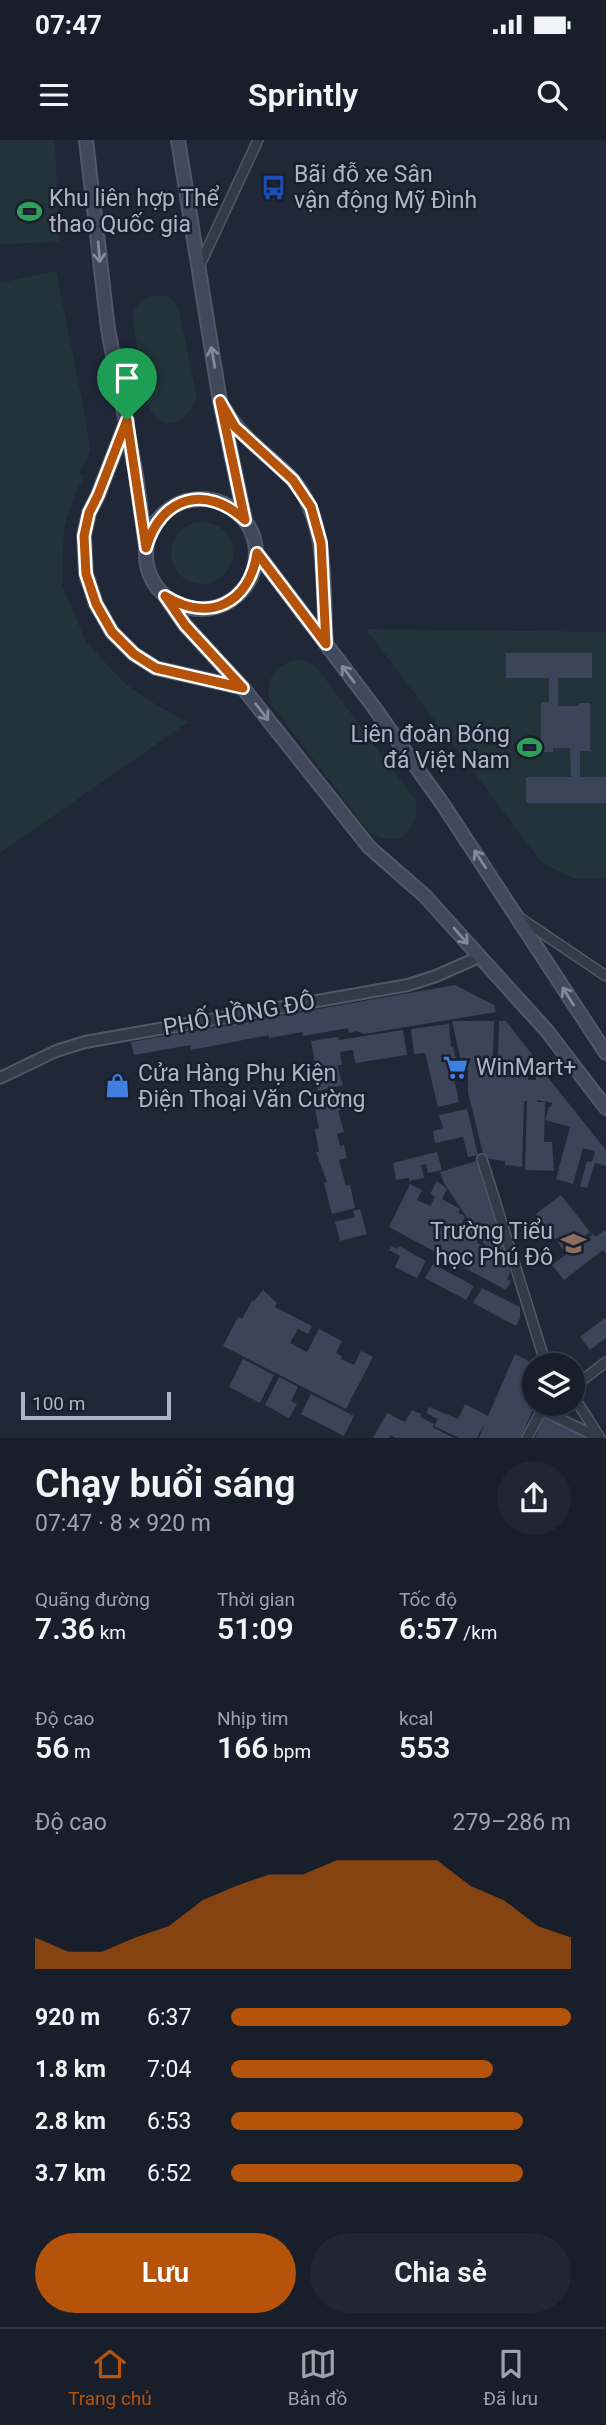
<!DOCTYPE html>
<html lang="vi">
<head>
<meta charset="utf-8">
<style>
  :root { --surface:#181e2a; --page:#212732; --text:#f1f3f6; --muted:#9fa2a8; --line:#363c47; --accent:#b45309 }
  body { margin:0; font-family:Roboto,sans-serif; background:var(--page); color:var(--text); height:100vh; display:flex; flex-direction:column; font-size:26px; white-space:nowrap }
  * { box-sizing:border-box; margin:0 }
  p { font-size:23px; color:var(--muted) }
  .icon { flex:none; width:38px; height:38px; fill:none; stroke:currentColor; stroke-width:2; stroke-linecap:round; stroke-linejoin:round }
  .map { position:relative; height:1298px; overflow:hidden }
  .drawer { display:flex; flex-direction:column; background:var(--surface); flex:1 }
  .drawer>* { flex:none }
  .fabs { position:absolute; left:522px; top:1213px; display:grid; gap:14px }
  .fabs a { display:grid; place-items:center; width:63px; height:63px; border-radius:50%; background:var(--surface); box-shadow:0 2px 5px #0004,0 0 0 2px var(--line); font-size:35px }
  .scale { position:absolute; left:21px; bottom:18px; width:150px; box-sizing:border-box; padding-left:7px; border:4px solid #adb4c5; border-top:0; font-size:19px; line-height:24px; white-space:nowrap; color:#adb4c5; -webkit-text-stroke:5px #191f2d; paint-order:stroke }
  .pin { position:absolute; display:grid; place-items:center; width:60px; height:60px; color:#fff; margin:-72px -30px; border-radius:50% 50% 50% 0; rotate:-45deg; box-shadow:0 0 7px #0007 }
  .pin .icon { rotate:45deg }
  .round { display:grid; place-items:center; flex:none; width:74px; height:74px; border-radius:37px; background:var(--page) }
  .headline { display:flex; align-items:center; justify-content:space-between; height:119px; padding:0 35px }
  h1 { font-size:38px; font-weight:600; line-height:52px }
  .figures { display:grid; grid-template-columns:repeat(3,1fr); gap:10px; height:119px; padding:7px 35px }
  .figures div { display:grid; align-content:center }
  .figures b { font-size:30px; font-weight:600 }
  .figures small { font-size:19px; font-weight:400 }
  .figures p { font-size:19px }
  .chart { height:196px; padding:14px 35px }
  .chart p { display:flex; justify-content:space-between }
  .chart svg { width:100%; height:126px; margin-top:7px; fill:var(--accent); opacity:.7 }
  .action { display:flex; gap:14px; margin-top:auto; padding:14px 35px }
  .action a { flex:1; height:80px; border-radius:42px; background:var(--accent); color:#fff; font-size:28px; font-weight:600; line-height:80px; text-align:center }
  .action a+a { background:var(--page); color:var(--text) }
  ul { padding:0 35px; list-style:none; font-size:23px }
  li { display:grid; grid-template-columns:112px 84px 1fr; align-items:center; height:52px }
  li i { height:18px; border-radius:9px; background:var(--accent) }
  .status { display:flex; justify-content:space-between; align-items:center; height:49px; padding:0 35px; background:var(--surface); direction:ltr }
  .status svg { height:19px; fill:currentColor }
  header { display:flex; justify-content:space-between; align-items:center; height:91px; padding:0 35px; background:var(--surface); font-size:32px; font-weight:600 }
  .tab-bar { display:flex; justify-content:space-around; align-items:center; height:98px; border-top:2px solid var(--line); background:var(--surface); font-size:19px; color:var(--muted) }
  .tab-bar a { display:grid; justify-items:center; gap:4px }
  .tab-bar .active { color:var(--accent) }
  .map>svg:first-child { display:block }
  .green { fill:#223439 }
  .building { fill:#3b4458 }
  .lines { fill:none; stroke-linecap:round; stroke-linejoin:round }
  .minor-casing { stroke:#515766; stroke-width:12 }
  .tertiary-casing { stroke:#515766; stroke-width:14 }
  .secondary-casing { stroke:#515766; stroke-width:16 }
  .minor { stroke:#333a48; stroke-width:9 }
  .tertiary { stroke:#333a48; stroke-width:10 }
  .secondary { stroke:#41485b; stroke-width:12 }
  .oneway { stroke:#82899b }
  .route-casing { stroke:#fff; stroke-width:14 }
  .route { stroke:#b45309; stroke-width:9 }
  .labels { text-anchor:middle; stroke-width:5; stroke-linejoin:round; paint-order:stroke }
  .poi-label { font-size:23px; fill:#adb4c5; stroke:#191f2d; text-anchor:start }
  .street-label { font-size:23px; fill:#adb4c5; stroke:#191f2d }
</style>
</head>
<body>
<div class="status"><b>07:47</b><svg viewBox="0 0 49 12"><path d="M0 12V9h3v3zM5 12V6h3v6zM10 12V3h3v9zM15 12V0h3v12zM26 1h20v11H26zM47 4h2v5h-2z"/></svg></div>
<header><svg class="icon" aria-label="menu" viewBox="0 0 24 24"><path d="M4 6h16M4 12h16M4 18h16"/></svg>Sprintly<svg class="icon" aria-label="search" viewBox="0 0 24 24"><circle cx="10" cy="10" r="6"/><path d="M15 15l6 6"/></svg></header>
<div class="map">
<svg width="606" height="1298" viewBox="0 0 606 1298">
  <rect width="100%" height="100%" fill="#202838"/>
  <g class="green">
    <path d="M0,0H55L59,102L0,104Z"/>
    <path d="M56,131L86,281L90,311L80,334L84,336L73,358L64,388L62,445L86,502L124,543L158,566L188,582L0,713V143Z"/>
    <path d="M154,156H167L178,166L197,258C186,284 164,295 148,266L132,176C137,164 141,159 154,156Z"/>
    <circle cx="202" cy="413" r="31"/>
    <path d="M366,489L606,492V738H573L541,722Z"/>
    <path d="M298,520L309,522L317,528L416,661C418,693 400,708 370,693L271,564C263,542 275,523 298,520Z"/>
  </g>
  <g class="building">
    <path d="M506,513H592V538H558V566H579V563H590V611H580V637H606V663H526V637H571L570,608H553V612H541V562H549V538H506Z"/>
    <path d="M455,845L494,865L496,872L364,894L357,891L349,893L348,888L303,896L302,892L269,898V895L191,910L190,905L134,915L131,902Z"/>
    <path d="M452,881H494L493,916H498L499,881H506L534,917L533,932L528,931V940H536V926L538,925L606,1010V1026L595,1023L587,1048L580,1046L587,1021L592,1022L595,1011L590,1010L583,1008L573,1044L556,1039L570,987L545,980L549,967H551L552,963L537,960V962H545L544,1002H552L554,1031L525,1030L527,961H524L522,1027L505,1025V1021L484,1018L468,952V930H463Z"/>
    <path d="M449,884L451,907L453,906L460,937L454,938L459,962L438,967L425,913L414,914L411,889Z"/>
    <path d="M403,890L407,915L355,923L353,910L340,912L342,925H337L343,945L318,951L313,923H315L311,901L338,897L339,900Z"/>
    <path d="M346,956L349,968L338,971L344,992L337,994L340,1006L344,1005L347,1018L339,1020L346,1046L350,1045L355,1068L332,1074L324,1043L327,1042L316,1012H319L315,989L319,988L314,964Z"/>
    <path d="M467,969L478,1015L468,1017L463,997L435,1003L433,991L443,988L439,975Z"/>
    <path d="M437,1012L442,1030L428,1033L426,1024L421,1025L424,1038L409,1041V1038L396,1040L393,1023Z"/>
    <path d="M480,1020L508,1120L510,1133L507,1139L511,1141L506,1150L389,1087L410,1044L422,1050L417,1060L430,1066L435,1057L430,1054L437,1041L447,1049L442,1059L460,1069L458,1073L465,1076L462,1083L474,1089L472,1093L480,1098L477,1103L487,1108L444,1043L440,1032Z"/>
    <path d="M561,1055L590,1092L565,1112L536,1074Z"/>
    <path d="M360,1069L367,1094L340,1101L335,1082L355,1077L353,1071Z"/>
    <path d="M606,1089V1114L603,1110L564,1140L552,1125L593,1094L596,1097Z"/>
    <path d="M392,1106L397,1109L399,1106L426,1121L417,1138L395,1127L400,1116L389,1110Z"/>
    <path d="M433,1124L474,1146L466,1160L425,1138Z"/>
    <path d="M482,1148L520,1167V1178L516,1186L473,1163Z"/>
    <path d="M263,1150L277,1163L275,1167L312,1186L308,1194L298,1189L290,1203L307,1212L319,1189L342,1201L336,1213L342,1216L341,1219L354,1225L361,1211L373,1217L346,1269L223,1206L238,1177L242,1179L252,1161H254Z"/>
    <path d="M606,1177V1198L590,1210L580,1197Z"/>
    <path d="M515,1214L534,1224L535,1264L521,1298H479L485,1282L477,1298H459L434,1286L438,1279L426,1273L429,1267L458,1279L465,1264L488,1276Z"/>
    <path d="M243,1219L274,1235L260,1263L229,1247Z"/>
    <path d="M279,1237L298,1247L291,1261L297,1264L289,1278L265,1265Z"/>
    <path d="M311,1254L354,1276L344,1296L301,1274Z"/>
    <path d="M412,1270L421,1274L420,1277L434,1284L432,1287L454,1298H396L390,1295L389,1298H373L387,1273L405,1282Z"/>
    <path d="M544,1277L586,1295L589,1298H535Z"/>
  </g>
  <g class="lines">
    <defs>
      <g id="minor">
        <path d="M198,129L258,0"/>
        <path d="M520,778L606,836"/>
        <path d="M482,1019L546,1225"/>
        <path d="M572,1248L606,1222"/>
        <path d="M572,1254L600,1298"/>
        <path d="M542,1270L599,1298"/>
        <path d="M527,1298L545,1264"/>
      </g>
      <path id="tertiary" d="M0,938L56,911L85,902L408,845L436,836L479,817"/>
      <g id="secondary">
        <path d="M86,0L108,189L136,335L146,408"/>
        <path d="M178,0L220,261L245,380"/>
        <path d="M225,270C242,299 269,315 292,339C330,381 322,450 326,503"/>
        <path d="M127,280L98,355L89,373L84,395L86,434L96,464L112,492L134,514L156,528L243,548"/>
        <circle cx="201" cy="414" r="55"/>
        <path d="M257,413L373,566L444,666L606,913"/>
        <path d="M165,456L185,485L243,548L369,707L425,756L547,891L606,968"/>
      </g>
    </defs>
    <use href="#minor" class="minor-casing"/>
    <use href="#tertiary" class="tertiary-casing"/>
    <use href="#secondary" class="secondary-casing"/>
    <use href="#minor" class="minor"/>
    <use href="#tertiary" class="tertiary"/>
    <use href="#secondary" class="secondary"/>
  </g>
  <defs><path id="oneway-shaft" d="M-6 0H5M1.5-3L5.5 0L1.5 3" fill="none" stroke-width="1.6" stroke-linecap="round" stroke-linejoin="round" transform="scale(1.75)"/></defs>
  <g class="oneway">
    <use href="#oneway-shaft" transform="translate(99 112) rotate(85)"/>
    <use href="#oneway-shaft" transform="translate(213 217) rotate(-100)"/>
    <use href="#oneway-shaft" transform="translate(348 534) rotate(-127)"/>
    <use href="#oneway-shaft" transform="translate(262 572) rotate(52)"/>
    <use href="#oneway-shaft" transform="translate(480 719) rotate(-123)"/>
    <use href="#oneway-shaft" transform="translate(461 796) rotate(49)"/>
    <use href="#oneway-shaft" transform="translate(568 856) rotate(-122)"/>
  </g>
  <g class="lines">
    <defs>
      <path id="route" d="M220,261L235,287L293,340L311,367L321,403L326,504L257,413C249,464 209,483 165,456L185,485L243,548L156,528L134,514L112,492L96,464L86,434L84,396L89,373L98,355L127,280L146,408C161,356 206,344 245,380Z"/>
    </defs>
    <use href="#route" class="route-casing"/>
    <use href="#route" class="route"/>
  </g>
  <defs>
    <symbol id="bus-bare" viewBox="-9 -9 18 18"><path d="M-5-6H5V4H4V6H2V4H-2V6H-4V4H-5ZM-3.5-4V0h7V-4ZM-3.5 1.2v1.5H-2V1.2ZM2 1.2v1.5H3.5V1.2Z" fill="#1a4fb4" stroke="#191f2d" stroke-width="2.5" paint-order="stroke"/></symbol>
    <symbol id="stadium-bare" viewBox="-9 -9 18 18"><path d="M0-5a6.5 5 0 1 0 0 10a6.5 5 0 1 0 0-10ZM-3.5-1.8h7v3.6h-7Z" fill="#2e9e5b" stroke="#191f2d" stroke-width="2.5" paint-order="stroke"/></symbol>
    <symbol id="supermarket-bare" viewBox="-9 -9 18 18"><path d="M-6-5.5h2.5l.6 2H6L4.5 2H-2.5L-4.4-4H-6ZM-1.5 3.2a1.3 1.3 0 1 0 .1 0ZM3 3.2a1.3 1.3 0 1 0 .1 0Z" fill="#3f7fe0" stroke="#191f2d" stroke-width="2.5" paint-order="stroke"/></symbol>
    <symbol id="shop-bare" viewBox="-9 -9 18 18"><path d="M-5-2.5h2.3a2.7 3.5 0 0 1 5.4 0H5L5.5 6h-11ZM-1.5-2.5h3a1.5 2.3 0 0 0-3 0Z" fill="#3f7fe0" stroke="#191f2d" stroke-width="2.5" paint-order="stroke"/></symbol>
    <symbol id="school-bare" viewBox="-9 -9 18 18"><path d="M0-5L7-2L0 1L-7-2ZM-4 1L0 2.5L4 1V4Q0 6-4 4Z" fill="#8d6e63" stroke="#191f2d" stroke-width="2.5" paint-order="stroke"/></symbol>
  </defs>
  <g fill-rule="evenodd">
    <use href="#bus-bare" x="256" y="30" width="35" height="35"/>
    <use href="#stadium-bare" x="12" y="54" width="35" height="35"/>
    <use href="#stadium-bare" x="512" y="590" width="35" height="35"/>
    <use href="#supermarket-bare" x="438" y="910" width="35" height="35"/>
    <use href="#shop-bare" x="100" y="928" width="35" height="35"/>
    <use href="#school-bare" x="556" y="1086" width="35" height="35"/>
  </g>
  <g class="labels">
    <g class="poi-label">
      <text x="294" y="42">Bãi đỗ xe Sân<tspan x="294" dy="26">vận động Mỹ Đình</tspan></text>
      <text x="49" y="66">Khu liên hợp Thể<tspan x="49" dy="26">thao Quốc gia</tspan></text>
      <text x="510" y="602" text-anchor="end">Liên đoàn Bóng<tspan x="510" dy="26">đá Việt Nam</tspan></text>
      <text x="476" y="935">WinMart+</text>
      <text x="138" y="941">Cửa Hàng Phụ Kiện<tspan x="138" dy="26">Điện Thoại Văn Cường</tspan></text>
      <text x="553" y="1099" text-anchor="end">Trường Tiểu<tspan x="553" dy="26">học Phú Đô</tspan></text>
    </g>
    <g class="street-label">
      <text transform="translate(239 874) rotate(-10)" y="8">PHỐ HỒNG ĐÔ</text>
    </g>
  </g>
</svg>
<div class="fabs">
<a><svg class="icon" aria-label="layers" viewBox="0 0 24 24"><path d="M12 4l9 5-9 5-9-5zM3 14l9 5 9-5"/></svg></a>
</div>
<div class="scale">100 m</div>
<div class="pin" style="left:127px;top:280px;background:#1e9e55"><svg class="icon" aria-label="arrive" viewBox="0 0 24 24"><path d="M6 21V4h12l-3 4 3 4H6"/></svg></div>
</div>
<section class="drawer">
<div class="headline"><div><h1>Chạy buổi sáng</h1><p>07:47 · 8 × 920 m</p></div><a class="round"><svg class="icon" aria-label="share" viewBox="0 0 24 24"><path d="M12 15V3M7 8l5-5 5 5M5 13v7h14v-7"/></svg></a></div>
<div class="figures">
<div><p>Quãng đường</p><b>7.36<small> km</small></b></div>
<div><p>Thời gian</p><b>51:09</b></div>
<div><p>Tốc độ</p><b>6:57<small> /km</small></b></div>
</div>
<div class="figures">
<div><p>Độ cao</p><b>56<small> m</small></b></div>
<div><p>Nhịp tim</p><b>166<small> bpm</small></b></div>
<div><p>kcal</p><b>553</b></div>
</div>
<div class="chart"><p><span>Độ cao</span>279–286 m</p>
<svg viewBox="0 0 160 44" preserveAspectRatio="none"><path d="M0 44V33L10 38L20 38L30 33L40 29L50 20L60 15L70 11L80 11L90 6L100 6L110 6L120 6L130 15L140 20L150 29L160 33V44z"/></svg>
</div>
<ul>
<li><b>920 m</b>6:37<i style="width:100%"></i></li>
<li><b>1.8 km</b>7:04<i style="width:77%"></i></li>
<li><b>2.8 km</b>6:53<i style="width:86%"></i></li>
<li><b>3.7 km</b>6:52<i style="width:86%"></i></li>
</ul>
<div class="action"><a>Lưu</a><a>Chia sẻ</a></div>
</section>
<nav class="tab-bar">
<a class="active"><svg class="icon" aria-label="home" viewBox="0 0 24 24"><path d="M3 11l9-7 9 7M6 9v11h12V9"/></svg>Trang chủ</a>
<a><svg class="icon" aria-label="map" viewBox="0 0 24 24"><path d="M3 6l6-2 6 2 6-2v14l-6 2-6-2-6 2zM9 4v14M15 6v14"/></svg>Bản đồ</a>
<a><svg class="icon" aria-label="saved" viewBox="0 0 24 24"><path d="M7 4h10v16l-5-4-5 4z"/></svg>Đã lưu</a>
</nav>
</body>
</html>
